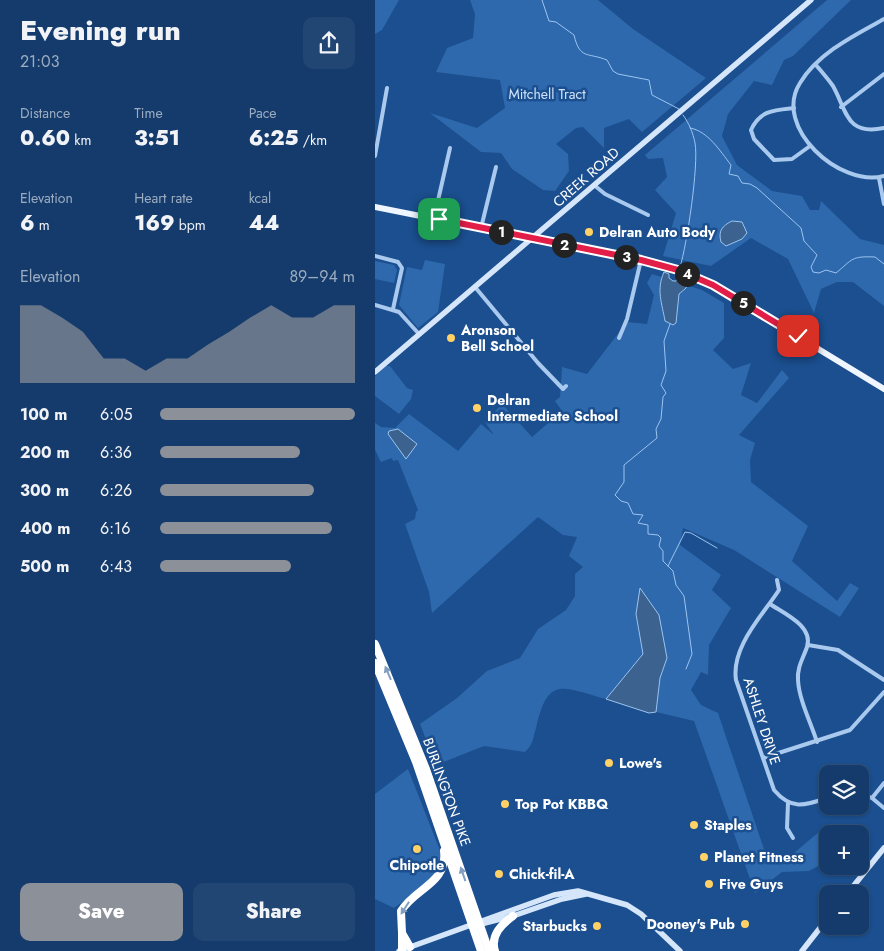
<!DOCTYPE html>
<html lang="en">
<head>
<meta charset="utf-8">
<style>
  :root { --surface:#143b6b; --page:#214673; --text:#f1f3f6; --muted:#9dadc1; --line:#33557e; --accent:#8c9099 }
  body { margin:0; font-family:Jost,sans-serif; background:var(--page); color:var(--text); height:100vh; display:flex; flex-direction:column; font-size:19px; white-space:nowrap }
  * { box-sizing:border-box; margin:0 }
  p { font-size:16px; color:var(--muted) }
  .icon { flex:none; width:28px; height:28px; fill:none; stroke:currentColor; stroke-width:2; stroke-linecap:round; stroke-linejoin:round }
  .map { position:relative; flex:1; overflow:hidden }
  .panel { display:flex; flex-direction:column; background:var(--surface); width:375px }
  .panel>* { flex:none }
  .controls { position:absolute; left:444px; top:765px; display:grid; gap:10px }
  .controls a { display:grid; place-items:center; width:50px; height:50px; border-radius:10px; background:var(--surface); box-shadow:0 1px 4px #0004,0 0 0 1px var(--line); font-size:25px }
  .pin { position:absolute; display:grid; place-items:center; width:42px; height:42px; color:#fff; margin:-21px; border-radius:10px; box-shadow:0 2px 8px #0006 }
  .km { position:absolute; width:25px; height:25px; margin:-12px; border-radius:50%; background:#222; color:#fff; font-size:14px; line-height:25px; text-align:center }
  .round { display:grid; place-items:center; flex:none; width:52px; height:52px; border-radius:10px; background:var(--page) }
  .summary { display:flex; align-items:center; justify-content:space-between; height:85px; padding:0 20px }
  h1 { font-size:28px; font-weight:800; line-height:38px }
  .metrics { display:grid; grid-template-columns:repeat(3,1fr); gap:8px; height:85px; padding:5px 20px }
  .metrics div { display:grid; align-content:center }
  .metrics b { font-size:21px; font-weight:800 }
  .metrics small { font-size:14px; font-weight:400 }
  .metrics p { font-size:14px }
  .chart { height:140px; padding:10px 20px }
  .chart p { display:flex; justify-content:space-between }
  .chart svg { width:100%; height:90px; margin-top:5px; fill:var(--accent); opacity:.7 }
  .primary-button { display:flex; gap:10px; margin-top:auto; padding:10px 20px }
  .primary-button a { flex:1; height:58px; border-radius:10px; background:var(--accent); color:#fff; font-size:20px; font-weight:800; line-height:58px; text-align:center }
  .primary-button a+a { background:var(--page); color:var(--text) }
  ul { padding:0 20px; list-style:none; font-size:16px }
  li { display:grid; grid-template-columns:80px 60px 1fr; align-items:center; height:38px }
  li i { height:12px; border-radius:6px; background:var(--accent) }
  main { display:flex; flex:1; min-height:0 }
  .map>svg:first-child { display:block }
  .green { fill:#2e69ad }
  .water { fill:#3c6290; stroke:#9cc4f0 }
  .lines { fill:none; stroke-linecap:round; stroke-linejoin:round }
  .stream { stroke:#9cc4f0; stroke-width:1 }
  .street { stroke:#a9c9ee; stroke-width:4 }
  .secondary { stroke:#d6e6fa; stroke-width:5.5 }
  .primary { stroke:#f0f6ff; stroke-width:6 }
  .highway { stroke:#fff; stroke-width:8 }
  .oneway { fill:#829ec1 }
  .route-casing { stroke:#fff; stroke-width:10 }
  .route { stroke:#e11d48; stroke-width:6 }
  .poi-dot { fill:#ffd166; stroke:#1b4f8f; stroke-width:2 }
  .labels { text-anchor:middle; stroke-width:5; stroke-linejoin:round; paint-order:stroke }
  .park-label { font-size:14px; fill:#cfe3fa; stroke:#1b4f8f }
  .street-label { font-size:14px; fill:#fff; stroke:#1b4f8f }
  .poi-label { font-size:14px; font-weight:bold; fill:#fff; stroke:#1b4f8f; text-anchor:start }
</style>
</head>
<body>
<main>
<section class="panel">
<div class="summary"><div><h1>Evening run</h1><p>21:03</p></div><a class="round"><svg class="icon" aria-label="share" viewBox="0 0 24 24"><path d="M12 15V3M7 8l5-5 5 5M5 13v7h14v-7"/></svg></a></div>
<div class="metrics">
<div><p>Distance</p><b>0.60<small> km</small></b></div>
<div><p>Time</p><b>3:51</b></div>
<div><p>Pace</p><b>6:25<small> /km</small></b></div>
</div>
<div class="metrics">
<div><p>Elevation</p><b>6<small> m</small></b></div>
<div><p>Heart rate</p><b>169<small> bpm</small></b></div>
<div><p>kcal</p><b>44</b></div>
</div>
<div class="chart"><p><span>Elevation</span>89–94 m</p>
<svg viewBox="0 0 160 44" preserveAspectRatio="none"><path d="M0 44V6L10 6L20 12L30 19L40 32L50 32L60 38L70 32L80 32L90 25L100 19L110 12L120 6L130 12L140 12L150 6L160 6V44z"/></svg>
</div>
<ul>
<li><b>100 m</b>6:05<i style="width:100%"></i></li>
<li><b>200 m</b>6:36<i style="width:72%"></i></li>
<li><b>300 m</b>6:26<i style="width:79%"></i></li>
<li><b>400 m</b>6:16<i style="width:88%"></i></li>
<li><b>500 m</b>6:43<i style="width:67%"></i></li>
</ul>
<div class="primary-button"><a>Save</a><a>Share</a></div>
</section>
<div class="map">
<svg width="509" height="951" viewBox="0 0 509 951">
  <rect width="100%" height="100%" fill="#1b4f8f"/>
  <g class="green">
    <path d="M0,0H24L7,30L0,34Z"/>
    <path d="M95,0H223L258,29L331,78L267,132L254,119L229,128V148L208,127L201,128L181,144L193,154L194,171L180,191L168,190L137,169L126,153L106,152L55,113L102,128L130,108L125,80L61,72L72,48L98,38L100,14Z"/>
    <path d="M452,0H476L418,56L409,60L397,85L379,81L353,114L347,136L362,165L397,191L427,196L435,210H444L446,201L485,239L509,245V306L478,282H462L446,289L439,313L413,259L376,238L336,266L288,256L301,213L280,190L292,177L288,158L273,159L270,155Z"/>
    <path d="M50,260L70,264L63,312L43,328L24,305L32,267L47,270Z"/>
    <path d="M0,261L19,265L22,270L19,283L0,279Z"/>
    <path d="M277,274L327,290L349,303V338L338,350L358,369L376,363L366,395L382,403L407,370L414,378L364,435L380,443L375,460L376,482L433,526L417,561L462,601L475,583L484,588L465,617L359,550L308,528L305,545L346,575L337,590L356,608L334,645L333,675L326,672L316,690L326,705L343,713L390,852L398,863L412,859L452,825L467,834H452V861L434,871L407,872L380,893L319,721L281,712L285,678L292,658L261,614L268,654L231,699C187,687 173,675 161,728C158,738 158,745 150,752L109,746L61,765L45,724L82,698L112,671L145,658L163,629L191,610L200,596V574L208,567L194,556L202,537L188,535L163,517L57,613L54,592L30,524L40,519L41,512L43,510L23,460L18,461L17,458L6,462L0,450V423L6,427L20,428L34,414L83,451L106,424L119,435L110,422L127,404L157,437L187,411L180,401L185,397L187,367L212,374L252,322L272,324L279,295L272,283Z"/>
    <path d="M11,366H15L32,388L38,390L36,399L24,414L0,396V376Z"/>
    <path d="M33,769L66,853C61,883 42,892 19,908L0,899V794Z"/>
  </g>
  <g class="water">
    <path d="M357,221L367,222L372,233L367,239L351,246L346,242C343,231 347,226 357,221Z"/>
    <path d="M289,272L294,274V278L298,281H301L303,275L314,281L311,288L304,294L301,323L298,325L290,321C287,303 281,290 289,272Z"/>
    <path d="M23,429L42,444L31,459L13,434L14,431Z"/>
    <path d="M265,588L284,615L292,658L285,678L281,712L274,713L231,699L268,654L261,614Z"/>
  </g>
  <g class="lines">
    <g class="stream">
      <path d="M167,0L174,21L181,22L199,35C205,60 212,52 232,60L238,71L243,74L274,80L277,95L304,109"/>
      <path d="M315,128C333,131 345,151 356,165L354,174L363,176L367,183L375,184L382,188L426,228L429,241L442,255L436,267L438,272L444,273L451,270L461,273C478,259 476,256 500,257L509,264"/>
      <path d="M305,267C312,245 324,164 320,143C318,133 314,123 308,115"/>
      <path d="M295,324L289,341L291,371L286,385L291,393L288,397L286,419L281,429L282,438L249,465V482L240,495L246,501L253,503L258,514L268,515L263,523L273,525V534L283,535L286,538L284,546L288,551V561L298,571L301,585L309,596L317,654L311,669"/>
      <path d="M293,566L310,532L316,533L342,548"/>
    </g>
    <g class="street">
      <path d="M509,19C480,35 443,53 425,83C397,127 465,188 509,176"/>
      <path d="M441,65C446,71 453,79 458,86C472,111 471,136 509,128"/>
      <path d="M466,107L509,74"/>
      <path d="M419,108C400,110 385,110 376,130L379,139L399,160L417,159L435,146"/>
      <path d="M0,156L12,88"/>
      <path d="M504,178L509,204"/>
      <path d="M219,185L230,194L273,215"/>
      <path d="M59,218L75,148"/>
      <path d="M106,228L121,167"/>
      <path d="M0,256L23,262L27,268L18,309"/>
      <path d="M100,287L163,363L188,389L191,386"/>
      <path d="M0,305L24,312L44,334"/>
      <path d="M244,338L252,319L266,260"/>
      <path d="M402,580L404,590C387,616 356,647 361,680L399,790C416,810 429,806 452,798"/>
      <path d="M395,604C408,613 439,626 432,647C428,659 422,667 423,680C424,700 436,723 442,742"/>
      <path d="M433,645L463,650L509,680"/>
      <path d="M388,758L475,730L509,692"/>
      <path d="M485,793L497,798L509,808"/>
      <path d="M497,798L509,783"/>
      <path d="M413,803L412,828L418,838"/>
    </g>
    <g class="secondary">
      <path d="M0,372L436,0"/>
      <path d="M472,894L509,848"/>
      <path d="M102,925L138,916L187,899L211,894"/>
      <path d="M24,951L179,895L203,891L252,905L266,914L305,951"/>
      <path d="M427,951L452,919"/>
    </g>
    <path class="primary" d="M0,207L266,260L303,270L338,285L509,389"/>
    <g class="highway">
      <path d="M0,644L51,769L114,951"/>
      <path d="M0,663L41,762L106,951"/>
      <path d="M35,947L27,933L26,911C40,888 73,883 69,851"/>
      <path d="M27,950V933"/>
      <path d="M120,951C115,935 127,924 138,916"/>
    </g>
  </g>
  <defs><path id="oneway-solid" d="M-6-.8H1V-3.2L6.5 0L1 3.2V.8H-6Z" transform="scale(1.25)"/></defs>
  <g class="oneway">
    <use href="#oneway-solid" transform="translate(13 673) rotate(-113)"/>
    <use href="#oneway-solid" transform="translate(88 874) rotate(-109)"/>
    <use href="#oneway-solid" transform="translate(30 908) rotate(123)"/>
  </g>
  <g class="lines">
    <defs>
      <path id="route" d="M64,219L266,260L303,270L338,285L423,336"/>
    </defs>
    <use href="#route" class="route-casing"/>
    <use href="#route" class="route"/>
  </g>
  <g class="poi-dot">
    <circle cx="214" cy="232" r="5"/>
    <circle cx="76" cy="338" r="5"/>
    <circle cx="102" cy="408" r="5"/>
    <circle cx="234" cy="763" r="5"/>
    <circle cx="130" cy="804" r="5"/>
    <circle cx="319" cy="825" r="5"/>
    <circle cx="42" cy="849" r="5"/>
    <circle cx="329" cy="857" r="5"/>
    <circle cx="124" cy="874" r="5"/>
    <circle cx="334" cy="884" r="5"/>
    <circle cx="370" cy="924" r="5"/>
    <circle cx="222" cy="926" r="5"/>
  </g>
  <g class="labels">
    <g class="park-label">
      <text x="172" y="99">Mitchell Tract</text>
    </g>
    <g class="street-label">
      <text transform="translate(211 177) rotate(-41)" y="5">CREEK ROAD</text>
      <text transform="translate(387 721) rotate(72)" y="5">ASHLEY DRIVE</text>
      <text transform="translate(72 792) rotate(70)" y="5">BURLINGTON PIKE</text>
    </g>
    <g class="poi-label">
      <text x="224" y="237">Delran Auto Body</text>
      <text x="86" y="335">Aronson<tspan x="86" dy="16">Bell School</tspan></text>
      <text x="112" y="405">Delran<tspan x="112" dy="16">Intermediate School</tspan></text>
      <text x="244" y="768">Lowe's</text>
      <text x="140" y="809">Top Pot KBBQ</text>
      <text x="329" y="830">Staples</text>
      <text x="339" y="862">Planet Fitness</text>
      <text x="42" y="870" text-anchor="middle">Chipotle</text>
      <text x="134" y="879">Chick-fil-A</text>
      <text x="344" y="889">Five Guys</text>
      <text x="360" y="929" text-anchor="end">Dooney's Pub</text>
      <text x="212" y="931" text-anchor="end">Starbucks</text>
    </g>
  </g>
</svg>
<div class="controls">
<a><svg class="icon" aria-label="layers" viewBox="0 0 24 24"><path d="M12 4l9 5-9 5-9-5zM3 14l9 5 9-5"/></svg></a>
<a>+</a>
<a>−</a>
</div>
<div class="pin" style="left:64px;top:219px;background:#1e9e55"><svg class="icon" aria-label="arrive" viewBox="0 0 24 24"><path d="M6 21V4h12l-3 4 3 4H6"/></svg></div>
<div class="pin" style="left:423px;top:336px;background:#d93025"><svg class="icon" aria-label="check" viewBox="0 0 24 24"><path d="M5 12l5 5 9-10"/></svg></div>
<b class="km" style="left:126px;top:232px">1</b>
<b class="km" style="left:189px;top:245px">2</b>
<b class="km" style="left:251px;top:257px">3</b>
<b class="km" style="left:312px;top:274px">4</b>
<b class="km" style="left:368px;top:303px">5</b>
</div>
</main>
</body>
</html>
